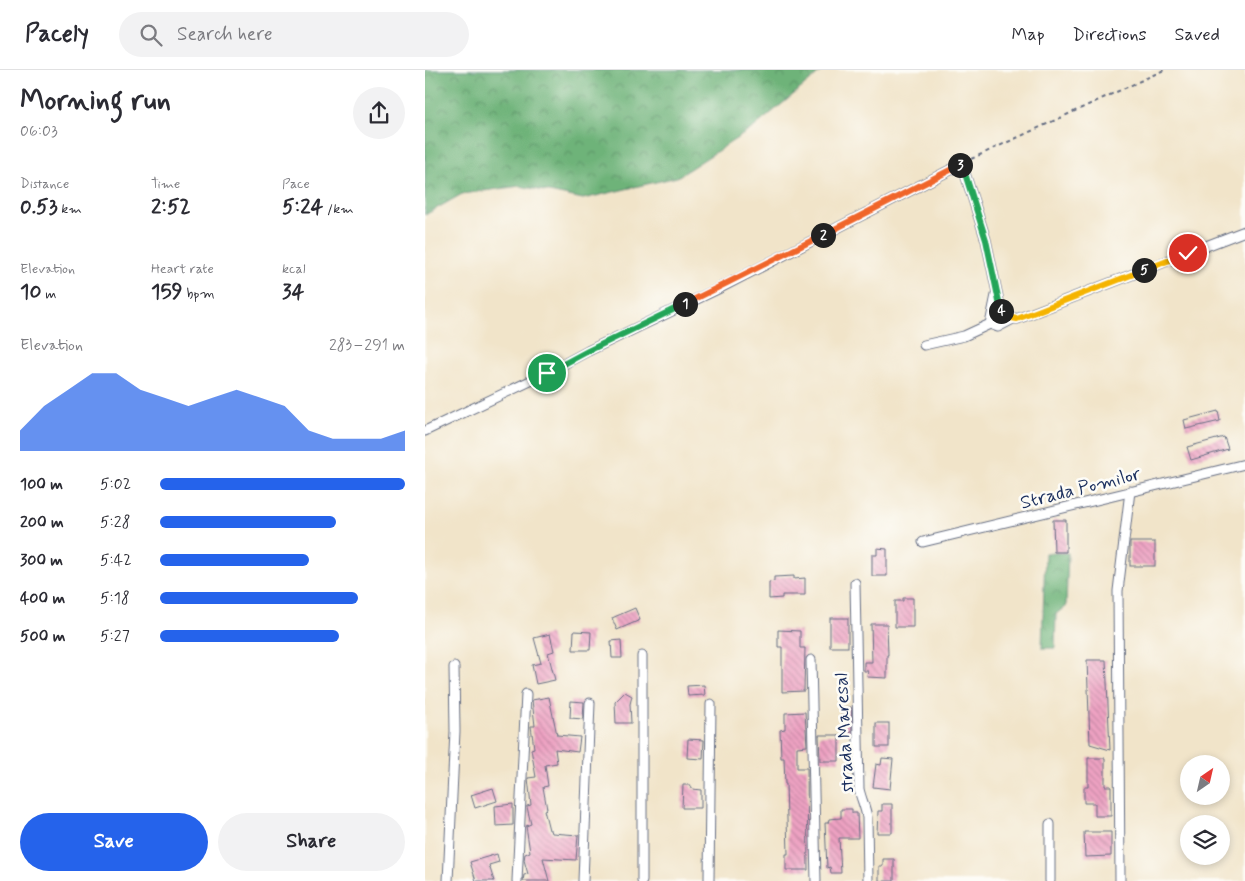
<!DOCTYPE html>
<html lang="en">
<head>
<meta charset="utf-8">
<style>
  :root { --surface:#fff; --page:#f2f2f3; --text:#2b2b33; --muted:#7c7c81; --line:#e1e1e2; --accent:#2563eb }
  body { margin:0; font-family:Mynerve,sans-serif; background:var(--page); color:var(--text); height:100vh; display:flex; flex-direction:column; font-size:19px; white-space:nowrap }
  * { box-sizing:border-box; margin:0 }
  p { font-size:16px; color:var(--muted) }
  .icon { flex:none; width:28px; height:28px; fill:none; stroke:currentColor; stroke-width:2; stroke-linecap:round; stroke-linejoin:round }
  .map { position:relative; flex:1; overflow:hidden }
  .side { display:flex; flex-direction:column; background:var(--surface); width:425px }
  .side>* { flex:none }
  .needle { width:32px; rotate:34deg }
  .controls { position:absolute; left:755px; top:685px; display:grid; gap:10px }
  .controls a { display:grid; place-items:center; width:50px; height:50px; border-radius:50%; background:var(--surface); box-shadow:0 2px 8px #0003; font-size:25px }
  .pin { position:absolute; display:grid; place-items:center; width:42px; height:42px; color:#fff; margin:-21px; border:2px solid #fff; border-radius:50%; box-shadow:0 1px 5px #0007 }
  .km { position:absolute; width:25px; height:25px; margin:-12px; border-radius:50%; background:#222; color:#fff; font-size:14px; line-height:25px; text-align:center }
  .round { display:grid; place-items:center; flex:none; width:52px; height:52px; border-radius:26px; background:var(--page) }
  .head { display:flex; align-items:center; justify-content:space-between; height:85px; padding:0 20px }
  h1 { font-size:28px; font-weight:800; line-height:38px }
  .metrics { display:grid; grid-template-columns:repeat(3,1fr); gap:8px; height:85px; padding:5px 20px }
  .metrics div { display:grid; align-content:center }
  .metrics b { font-size:21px; font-weight:800 }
  .metrics small { font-size:14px; font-weight:400 }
  .metrics p { font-size:14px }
  .chart { height:140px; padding:10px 20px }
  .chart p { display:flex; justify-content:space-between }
  .chart svg { width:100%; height:90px; margin-top:5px; fill:var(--accent); opacity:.7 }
  .cta { display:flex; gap:10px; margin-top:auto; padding:10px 20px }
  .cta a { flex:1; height:58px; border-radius:30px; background:var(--accent); color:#fff; font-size:20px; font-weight:800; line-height:58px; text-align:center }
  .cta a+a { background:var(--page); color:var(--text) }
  ul { padding:0 20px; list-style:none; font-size:16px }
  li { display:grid; grid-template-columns:80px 60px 1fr; align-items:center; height:38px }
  li i { height:12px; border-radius:6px; background:var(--accent) }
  header { display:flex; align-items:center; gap:30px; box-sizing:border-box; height:70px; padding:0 25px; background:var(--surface); border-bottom:1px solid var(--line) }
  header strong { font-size:24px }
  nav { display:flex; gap:28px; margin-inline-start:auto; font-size:18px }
  .search { width:350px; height:45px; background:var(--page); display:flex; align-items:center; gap:12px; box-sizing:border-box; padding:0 18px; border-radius:28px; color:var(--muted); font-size:19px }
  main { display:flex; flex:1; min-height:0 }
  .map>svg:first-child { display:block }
  .forest { fill:url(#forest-crowns); stroke:#44716c }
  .building { fill:url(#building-back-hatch) }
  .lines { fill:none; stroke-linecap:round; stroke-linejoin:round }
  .street-casing { stroke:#666e83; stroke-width:11 }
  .path { stroke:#666e83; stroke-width:2; stroke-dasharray:4 4; stroke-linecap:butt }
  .street { stroke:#fff; stroke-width:9 }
  .split-1-casing { stroke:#fff; stroke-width:10 }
  .split-2-casing { stroke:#fff; stroke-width:10 }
  .split-3-casing { stroke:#fff; stroke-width:10 }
  .split-4-casing { stroke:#fff; stroke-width:10 }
  .split-5-casing { stroke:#fff; stroke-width:10 }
  .split-6-casing { stroke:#fff; stroke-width:10 }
  .split-1 { stroke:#22a559; stroke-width:6 }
  .split-2 { stroke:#f0652b; stroke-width:6 }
  .split-3 { stroke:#f0652b; stroke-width:6 }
  .split-4 { stroke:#22a559; stroke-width:6 }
  .split-5 { stroke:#f5b400; stroke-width:6 }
  .split-6 { stroke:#f5b400; stroke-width:6 }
  .labels { text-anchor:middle; stroke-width:5; stroke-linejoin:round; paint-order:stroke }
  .street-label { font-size:19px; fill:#1b2f5e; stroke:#fdfcf7 }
</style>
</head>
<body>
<header>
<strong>Pacely</strong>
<div class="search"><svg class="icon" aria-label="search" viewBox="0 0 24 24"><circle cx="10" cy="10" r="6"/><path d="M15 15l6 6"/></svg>Search here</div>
<nav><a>Map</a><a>Directions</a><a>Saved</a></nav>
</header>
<main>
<section class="side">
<div class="head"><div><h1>Morning run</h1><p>06:03</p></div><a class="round"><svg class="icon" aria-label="share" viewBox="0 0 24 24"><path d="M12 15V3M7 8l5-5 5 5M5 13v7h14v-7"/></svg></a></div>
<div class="metrics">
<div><p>Distance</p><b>0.53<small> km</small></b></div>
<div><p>Time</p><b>2:52</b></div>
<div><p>Pace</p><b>5:24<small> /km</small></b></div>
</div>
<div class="metrics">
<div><p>Elevation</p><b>10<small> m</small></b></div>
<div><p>Heart rate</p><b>159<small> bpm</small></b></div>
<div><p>kcal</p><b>34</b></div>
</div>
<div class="chart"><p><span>Elevation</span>283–291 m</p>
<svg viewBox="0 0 160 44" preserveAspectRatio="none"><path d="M0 44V34L10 22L20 14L30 6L40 6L50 14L60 18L70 22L80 18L90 14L100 18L110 22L120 34L130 38L140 38L150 38L160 34V44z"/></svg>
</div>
<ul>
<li><b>100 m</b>5:02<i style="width:100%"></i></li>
<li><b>200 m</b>5:28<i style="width:72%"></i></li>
<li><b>300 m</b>5:42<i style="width:61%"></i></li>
<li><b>400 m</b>5:18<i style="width:81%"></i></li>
<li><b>500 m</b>5:27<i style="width:73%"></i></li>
</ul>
<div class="cta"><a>Save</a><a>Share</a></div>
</section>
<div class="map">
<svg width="820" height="811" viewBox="0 0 820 811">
  <defs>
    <pattern id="forest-crowns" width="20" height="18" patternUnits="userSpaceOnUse" patternTransform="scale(1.25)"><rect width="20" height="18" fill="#6eb379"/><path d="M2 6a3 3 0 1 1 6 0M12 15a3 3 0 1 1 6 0" fill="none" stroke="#5a9266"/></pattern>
    <pattern id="building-back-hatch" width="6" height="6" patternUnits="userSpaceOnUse" patternTransform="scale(1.25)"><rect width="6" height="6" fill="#eea2c2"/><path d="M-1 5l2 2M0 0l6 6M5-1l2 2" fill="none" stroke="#c084a1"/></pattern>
  </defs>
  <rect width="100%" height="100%" fill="#fdfcf7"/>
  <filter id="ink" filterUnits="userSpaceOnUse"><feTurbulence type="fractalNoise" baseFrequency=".02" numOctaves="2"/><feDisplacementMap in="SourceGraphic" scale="10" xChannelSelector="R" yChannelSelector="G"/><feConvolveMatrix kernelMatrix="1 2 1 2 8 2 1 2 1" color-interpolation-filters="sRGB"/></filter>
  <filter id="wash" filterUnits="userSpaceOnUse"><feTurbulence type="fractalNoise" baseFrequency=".0096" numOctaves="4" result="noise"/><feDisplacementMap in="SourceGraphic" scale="20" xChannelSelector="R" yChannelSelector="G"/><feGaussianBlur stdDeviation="1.12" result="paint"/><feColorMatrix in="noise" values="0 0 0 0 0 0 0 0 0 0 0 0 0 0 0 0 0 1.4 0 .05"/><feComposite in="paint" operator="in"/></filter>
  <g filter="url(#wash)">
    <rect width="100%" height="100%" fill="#f1e4c9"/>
    <g class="forest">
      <path d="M0,0H398L328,58L252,107L158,129L95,116L37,124L0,145Z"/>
      <path d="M620,483H643L641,536L631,544L630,578H617Z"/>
    </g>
    <g id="blocks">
      <g class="building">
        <path d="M793,341L795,351L761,359L759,350Z"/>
        <path d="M799,367L803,379L766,390L762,377Z"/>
        <path d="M628,450H641V482H629Z"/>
        <rect x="705" y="472" width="25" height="24"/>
        <path d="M452,478L462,479V506H447V485H452Z"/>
        <path d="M369,506V509L380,508V525H357V528L344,529V512L349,511V507Z"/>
        <path d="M478,528H488V557H470V531H478Z"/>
        <path d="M210,538L215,550L192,560L187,548Z"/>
        <rect x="405" y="548" width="18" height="29"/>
        <path d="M446,554H462L463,585H462V608L442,607L443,601H439V592H447Z"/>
        <path d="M353,560L375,561V578H380L379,621L357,622V577H353Z"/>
        <path d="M149,561L166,562L165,580H148Z"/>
        <path d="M125,564L129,581L123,583L130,610L111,614L107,595L116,593L109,568Z"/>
        <path d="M196,570L197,588H187L186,571Z"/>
        <path d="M662,590H681L685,680L665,674Z"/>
        <path d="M279,615L280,625L263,626L262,616Z"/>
        <path d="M200,622L207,626L205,634L206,653H191L190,632Z"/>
        <path d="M124,627L132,665L155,667L153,682L130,679L132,693L120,695L123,716L118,717L122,739L119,740L124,760H126L127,763L153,765L151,790L118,788L124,811H98L99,805L103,804L99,790L100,784L105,782L101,756L106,754L102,737V736L106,735L103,708L111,707L106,679L109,678L106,656H110L107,630Z"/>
        <path d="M146,631L159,632L158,649L145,648Z"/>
        <path d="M426,637L427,662L419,663L416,638Z"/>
        <path d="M380,642L382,676L372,677V698H382L383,800H361V784H363L361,714H360L359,688H356L355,660L360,659V643Z"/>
        <rect x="451" y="653" width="13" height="24"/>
        <path d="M394,665H414V691H395Z"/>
        <path d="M263,669L279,670L278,689L262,688Z"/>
        <path d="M457,688L468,689L465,719L448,717L451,694L456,695Z"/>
        <path d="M663,688H680V716H686V746H670V733H659V717H663Z"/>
        <path d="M258,715H265L267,719L276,720V738H257Z"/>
        <path d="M68,718L72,731L50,738L46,725Z"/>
        <path d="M88,734V755L71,756L70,736Z"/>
        <path d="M457,734H467V763H452L453,741H457Z"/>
        <path d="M416,739H427V743H432L433,768H414L416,803H406L405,797L402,798L400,753H403L404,749L416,748Z"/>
        <path d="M659,762H686V786L660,787Z"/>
        <path d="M72,784L74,792L64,795L69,811H51L45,792Z"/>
        <path d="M458,789H469V811H454V796H458Z"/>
      </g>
    </g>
  </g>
  <g filter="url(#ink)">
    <use href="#blocks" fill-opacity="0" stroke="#666e83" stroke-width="1"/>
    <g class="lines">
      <defs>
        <g id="street">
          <path d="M565,254L573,257L590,248"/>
          <path d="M499,275L539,266L565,254L571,225"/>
          <path d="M0,361L122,303L163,281L295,218L537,94L561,170L576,241L582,247L592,249L820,161"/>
          <path d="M498,472L820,394"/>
          <path d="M430,513L434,719C436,729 441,738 442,748L443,811"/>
          <path d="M386,590L391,811"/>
          <path d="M625,754V811"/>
          <path d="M23,811L30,661L29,597"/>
          <path d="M92,811L101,624"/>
          <path d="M158,811L165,633"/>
          <path d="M217,811V586"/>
          <path d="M284,811L286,634"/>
          <path d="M695,811L693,521L705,421"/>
        </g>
      </defs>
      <use href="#street" class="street-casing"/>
      <path class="path" d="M546,89L739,0"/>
      <use href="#street" class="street"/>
    </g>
  </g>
  <g class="lines" filter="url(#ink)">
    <defs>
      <path id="split-1" d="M122,303L163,281L260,234"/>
      <path id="split-2" d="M260,234L398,165"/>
      <path id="split-3" d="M398,165L535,95"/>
      <path id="split-4" d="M535,95L537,94L561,170L576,241"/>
      <path id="split-5" d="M576,241L582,247L592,249L719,200"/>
      <path id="split-6" d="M719,200L763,183"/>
    </defs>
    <use href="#split-1" class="split-1-casing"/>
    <use href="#split-2" class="split-2-casing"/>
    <use href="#split-3" class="split-3-casing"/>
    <use href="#split-4" class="split-4-casing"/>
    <use href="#split-5" class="split-5-casing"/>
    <use href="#split-6" class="split-6-casing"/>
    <use href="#split-1" class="split-1"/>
    <use href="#split-2" class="split-2"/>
    <use href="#split-3" class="split-3"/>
    <use href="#split-4" class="split-4"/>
    <use href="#split-5" class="split-5"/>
    <use href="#split-6" class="split-6"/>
  </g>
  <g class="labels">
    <g class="street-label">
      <text transform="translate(655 417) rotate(-14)" y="7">Strada Pomilor</text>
      <text transform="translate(418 663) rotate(-93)" y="7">strada Maresal</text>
    </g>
  </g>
</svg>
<div class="controls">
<a><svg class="needle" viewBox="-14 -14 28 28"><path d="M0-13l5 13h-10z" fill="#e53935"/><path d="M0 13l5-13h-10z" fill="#7c7c81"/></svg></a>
<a><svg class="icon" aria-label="layers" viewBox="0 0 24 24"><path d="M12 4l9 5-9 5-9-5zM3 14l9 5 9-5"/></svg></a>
</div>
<div class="pin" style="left:122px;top:303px;background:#1e9e55"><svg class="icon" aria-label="arrive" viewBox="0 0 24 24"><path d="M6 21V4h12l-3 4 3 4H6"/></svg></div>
<div class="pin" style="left:763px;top:183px;background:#d93025"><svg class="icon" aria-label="check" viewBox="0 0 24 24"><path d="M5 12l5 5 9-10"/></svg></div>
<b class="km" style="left:260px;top:234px">1</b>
<b class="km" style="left:398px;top:165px">2</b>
<b class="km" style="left:535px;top:95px">3</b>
<b class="km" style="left:576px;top:241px">4</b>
<b class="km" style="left:719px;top:200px">5</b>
</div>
</main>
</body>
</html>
